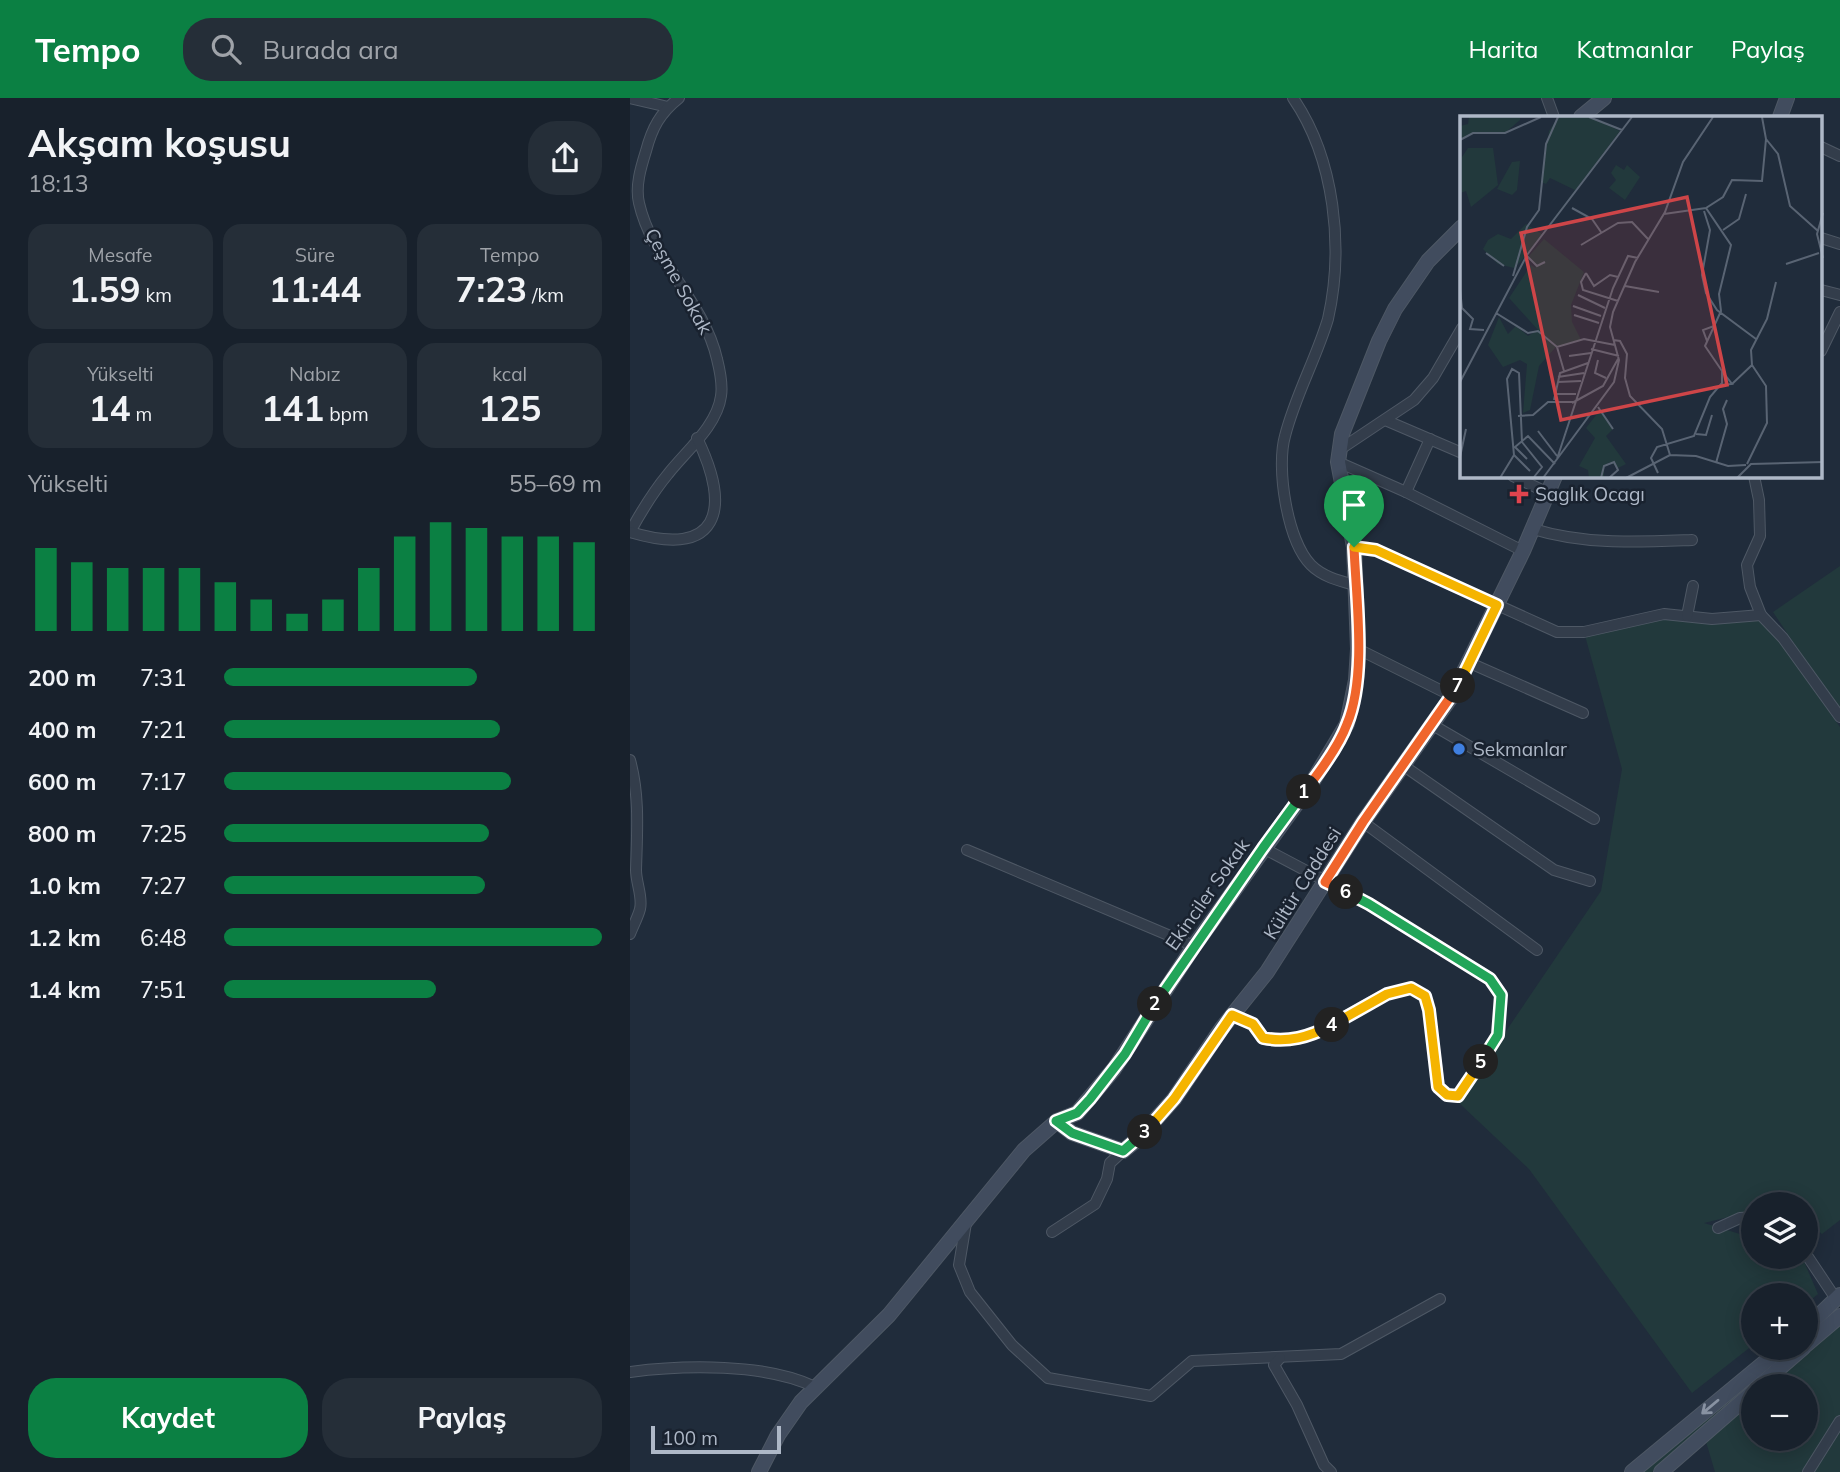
<!DOCTYPE html>
<html lang="tr">
<head>
<meta charset="utf-8">
<style>
  :root { --surface:#18212c; --page:#252e38; --text:#f1f3f6; --muted:#9fa3a9; --line:#363e48; --accent:#0b8043 }
  body { margin:0; font-family:Mulish,sans-serif; background:var(--page); color:var(--text); height:100vh; display:flex; flex-direction:column; font-size:26px; white-space:nowrap }
  * { box-sizing:border-box; margin:0 }
  p { font-size:23px; color:var(--muted) }
  .icon { flex:none; width:38px; height:38px; fill:none; stroke:currentColor; stroke-width:2; stroke-linecap:round; stroke-linejoin:round }
  .map { position:relative; flex:1; overflow:hidden }
  .side { display:flex; flex-direction:column; background:var(--surface); width:630px }
  .side>* { flex:none }
  .buttons { position:absolute; left:1111px; top:1094px; display:grid; gap:14px }
  .buttons a { display:grid; place-items:center; width:77px; height:77px; border-radius:50%; background:var(--surface); box-shadow:0 4px 18px #0003,0 0 0 2px var(--line); font-size:35px }
  .scale { position:absolute; left:21px; bottom:18px; width:130px; box-sizing:border-box; padding-left:7px; border:4px solid #aeb8c7; border-top:0; font-size:19px; line-height:24px; white-space:nowrap; color:#aeb8c7; -webkit-text-stroke:5px #19222f; paint-order:stroke }
  .pin { position:absolute; display:grid; place-items:center; width:60px; height:60px; color:#fff; margin:-72px -30px; border-radius:50% 50% 50% 0; rotate:-45deg; box-shadow:0 0 7px #0007 }
  .pin .icon { rotate:45deg }
  .km { position:absolute; width:35px; height:35px; margin:-18px; border-radius:50%; background:#222; color:#fff; font-size:19px; line-height:35px; text-align:center }
  .round { display:grid; place-items:center; flex:none; width:74px; height:74px; border-radius:28px; background:var(--page) }
  .head { display:flex; align-items:center; justify-content:space-between; height:119px; padding:0 28px }
  h1 { font-size:38px; font-weight:700; line-height:52px }
  .figures { display:grid; grid-template-columns:repeat(3,1fr); gap:10px; height:119px; padding:7px 28px }
  .figures div { display:grid; align-content:center; border-radius:18px; background:var(--page); text-align:center }
  .figures b { font-size:35px; font-weight:700 }
  .figures small { font-size:19px; font-weight:400 }
  .figures p { font-size:19px }
  .chart { height:196px; padding:14px 28px }
  .chart p { display:flex; justify-content:space-between }
  .chart svg { width:100%; height:126px; margin-top:7px; stroke:var(--accent); stroke-width:6 }
  .action { display:flex; gap:14px; margin-top:auto; padding:14px 28px }
  .action a { flex:1; height:80px; border-radius:28px; background:var(--accent); color:#fff; font-size:28px; font-weight:700; line-height:80px; text-align:center }
  .action a+a { background:var(--page); color:var(--text) }
  ul { padding:0 28px; list-style:none; font-size:23px }
  li { display:grid; grid-template-columns:112px 84px 1fr; align-items:center; height:52px }
  li i { height:18px; border-radius:9px; background:var(--accent) }
  header { display:flex; align-items:center; gap:42px; box-sizing:border-box; height:98px; padding:0 35px; background:var(--accent); color:#fff }
  header strong { font-size:33px }
  nav { display:flex; gap:38px; margin-inline-start:auto; font-size:24px }
  .search { width:490px; height:63px; background:var(--page); display:flex; align-items:center; gap:18px; box-sizing:border-box; padding:0 24px; border-radius:28px; color:var(--muted); font-size:26px }
  main { display:flex; flex:1; min-height:0 }
  .map>svg:first-child { display:block }
  .green { fill:#22393c }
  .lines { fill:none; stroke-linecap:round; stroke-linejoin:round }
  .street-casing { stroke:#4e5865; stroke-width:12 }
  .secondary-casing { stroke:#4e5865; stroke-width:16 }
  .street { stroke:#333d4b; stroke-width:10 }
  .secondary { stroke:#414c5e; stroke-width:14 }
  .oneway { stroke:#8892a2 }
  .split-1-casing { stroke:#fff; stroke-width:14 }
  .split-2-casing { stroke:#fff; stroke-width:14 }
  .split-3-casing { stroke:#fff; stroke-width:14 }
  .split-4-casing { stroke:#fff; stroke-width:14 }
  .split-5-casing { stroke:#fff; stroke-width:14 }
  .split-6-casing { stroke:#fff; stroke-width:14 }
  .split-7-casing { stroke:#fff; stroke-width:14 }
  .split-8-casing { stroke:#fff; stroke-width:14 }
  .split-1 { stroke:#f0652b; stroke-width:9 }
  .split-2 { stroke:#22a559; stroke-width:9 }
  .split-3 { stroke:#22a559; stroke-width:9 }
  .split-4 { stroke:#f5b400; stroke-width:9 }
  .split-5 { stroke:#f5b400; stroke-width:9 }
  .split-6 { stroke:#22a559; stroke-width:9 }
  .split-7 { stroke:#f0652b; stroke-width:9 }
  .split-8 { stroke:#f5b400; stroke-width:9 }
  .health-dot { fill:#e0444e; stroke:#19222f; stroke-width:2.5 }
  .shop-dot { fill:#3f7fe0; stroke:#19222f; stroke-width:2.5 }
  .labels { text-anchor:middle; stroke-width:5; stroke-linejoin:round; paint-order:stroke }
  .street-label { font-size:19px; fill:#aeb8c7; stroke:#19222f }
  .poi-label { font-size:19px; fill:#aeb8c7; stroke:#19222f; text-anchor:start }
  .inset-road { fill:none; stroke:#596473; stroke-width:2 }
  .view { fill:#ce4548; fill-opacity:0.15; stroke:#ce4548; stroke-width:3.5 }
  .inset-edge { fill:none; stroke:#aeb8c7; stroke-width:3.5 }
</style>
</head>
<body>
<header>
<strong>Tempo</strong>
<div class="search"><svg class="icon" aria-label="search" viewBox="0 0 24 24"><circle cx="10" cy="10" r="6"/><path d="M15 15l6 6"/></svg>Burada ara</div>
<nav><a>Harita</a><a>Katmanlar</a><a>Paylaş</a></nav>
</header>
<main>
<section class="side">
<div class="head"><div><h1>Akşam koşusu</h1><p>18:13</p></div><a class="round"><svg class="icon" aria-label="share" viewBox="0 0 24 24"><path d="M12 15V3M7 8l5-5 5 5M5 13v7h14v-7"/></svg></a></div>
<div class="figures">
<div><p>Mesafe</p><b>1.59<small> km</small></b></div>
<div><p>Süre</p><b>11:44</b></div>
<div><p>Tempo</p><b>7:23<small> /km</small></b></div>
</div>
<div class="figures">
<div><p>Yükselti</p><b>14<small> m</small></b></div>
<div><p>Nabız</p><b>141<small> bpm</small></b></div>
<div><p>kcal</p><b>125</b></div>
</div>
<div class="chart"><p><span>Yükselti</span>55–69 m</p>
<svg viewBox="0 0 160 44" preserveAspectRatio="none"><path d="M5 44V15M15 44V20M25 44V22M35 44V22M45 44V22M55 44V27M65 44V33M75 44V38M85 44V33M95 44V22M105 44V11M115 44V6M125 44V8M135 44V11M145 44V11M155 44V13"/></svg>
</div>
<ul>
<li><b>200 m</b>7:31<i style="width:67%"></i></li>
<li><b>400 m</b>7:21<i style="width:73%"></i></li>
<li><b>600 m</b>7:17<i style="width:76%"></i></li>
<li><b>800 m</b>7:25<i style="width:70%"></i></li>
<li><b>1.0 km</b>7:27<i style="width:69%"></i></li>
<li><b>1.2 km</b>6:48<i style="width:100%"></i></li>
<li><b>1.4 km</b>7:51<i style="width:56%"></i></li>
</ul>
<div class="action"><a>Kaydet</a><a>Paylaş</a></div>
</section>
<div class="map">
<svg width="1210" height="1374" viewBox="0 0 1210 1374">
  <rect width="100%" height="100%" fill="#202c3b"/>
  <g class="green">
    <path d="M1210,468V615L1143,514Z"/>
    <path d="M1034,516L1131,517L1210,629V1122L1192,1136L1176,1122V1106H1124L1123,1113L1074,1125L1123,1140L1124,1158L1172,1159L1188,1196L1176,1206V1197H1124L1123,1247L1062,1295L899,1071L828,1004L971,793L992,671L954,534Z"/>
    <path d="M1210,1215V1374H1085L1074,1337L1123,1292L1124,1340H1176V1288H1128Z"/>
    <path d="M1105,1293L1109,1299L1022,1374H1011Z"/>
  </g>
  <g class="lines">
    <defs>
      <g id="street">
        <path d="M0,0L38,9"/>
        <path d="M663,0C705,61 714,150 698,221C686,261 665,298 655,338C646,369 657,443 681,467C693,479 710,483 725,487"/>
        <path d="M917,0L924,19"/>
        <path d="M1191,49L1210,58"/>
        <path d="M1191,140L1210,146"/>
        <path d="M1191,192L1210,197"/>
        <path d="M1191,253L1210,214"/>
        <path d="M755,322L832,355"/>
        <path d="M709,352L784,302L803,280L832,230"/>
        <path d="M708,364L776,394L893,453"/>
        <path d="M883,378L918,395"/>
        <path d="M1124,378L1129,402L1130,438L1117,467L1120,489L1131,517"/>
        <path d="M776,394L800,341"/>
        <path d="M903,431C955,447 1008,444 1062,442"/>
        <path d="M0,434C11,414 23,394 38,376C56,353 87,328 91,298C93,286 90,273 87,261C74,203 22,163 9,105C5,88 11,69 16,53C22,30 30,15 49,0"/>
        <path d="M0,434C89,461 102,412 67,340"/>
        <path d="M724,449L746,452L927,534H954L1034,516L1082,521L1131,517L1153,540L1210,619"/>
        <path d="M1057,518L1063,488"/>
        <path d="M728,551L822,598"/>
        <path d="M840,565L953,615"/>
        <path d="M801,626L964,721"/>
        <path d="M0,662C10,699 7,735 6,772C6,785 13,799 10,811C8,819 3,828 0,836"/>
        <path d="M774,668L924,772L960,783"/>
        <path d="M733,724L907,852"/>
        <path d="M337,752L564,848"/>
        <path d="M602,917L623,926L633,940C681,950 713,916 755,897C763,894 772,892 781,890L795,899L799,912L809,989L817,997L828,998L868,937L871,897L860,881L739,806L633,750"/>
        <path d="M336,1125L329,1167L340,1194L382,1247L418,1280L521,1298L562,1263L711,1256L810,1201"/>
        <path d="M1088,1130L1110,1120L1124,1119"/>
        <path d="M422,1134L465,1106L477,1081L480,1065L493,1053"/>
        <path d="M1176,1156L1206,1201"/>
        <path d="M650,1260L644,1267L667,1307L694,1367L701,1374"/>
        <path d="M0,1274C53,1267 136,1265 185,1289"/>
        <path d="M1178,1374L1210,1323"/>
      </g>
      <g id="secondary">
        <path d="M951,19L974,0"/>
        <path d="M1150,19L1157,0"/>
        <path d="M427,1023L442,1035L493,1053L509,1040L544,1001L592,930L637,874L733,724L822,598L893,453L925,378"/>
        <path d="M1176,1230L1210,1197"/>
        <path d="M1176,1247L1210,1218"/>
        <path d="M1129,1288L1173,1250"/>
        <path d="M129,1374L148,1337L171,1304L259,1217L394,1052L427,1023L447,1015L484,971L564,848L683,683L717,626L726,582L728,551L724,449L708,364L712,336L749,243L765,211L798,163L832,129"/>
        <path d="M1002,1374L1152,1250"/>
        <path d="M1031,1374L1124,1293"/>
      </g>
    </defs>
    <use href="#street" class="street-casing"/>
    <use href="#secondary" class="secondary-casing"/>
    <use href="#street" class="street"/>
    <use href="#secondary" class="secondary"/>
  </g>
  <defs><path id="oneway-shaft" d="M-6 0H5M1.5-3L5.5 0L1.5 3" fill="none" stroke-width="1.6" stroke-linecap="round" stroke-linejoin="round" transform="scale(1.75)"/></defs>
  <use class="oneway" href="#oneway-shaft" transform="translate(1080 1309) rotate(140)"/>
  <g class="lines">
    <defs>
      <path id="split-1" d="M674,694C689,675 709,648 717,626C737,578 726,500 724,449"/>
      <path id="split-2" d="M525,906L633,750L674,694"/>
      <path id="split-3" d="M515,1034L493,1053L442,1035L426,1023L447,1015L460,1001L495,956L525,906"/>
      <path id="split-4" d="M515,1034L544,1001L602,917L623,926L633,940C658,945 679,939 702,927"/>
      <path id="split-5" d="M702,927L757,896L781,890L795,898L799,912L808,989L817,997L828,998L851,964"/>
      <path id="split-6" d="M716,794L739,806L860,881L871,897L868,937L851,964"/>
      <path id="split-7" d="M716,794L695,784L733,724L828,588"/>
      <path id="split-8" d="M724,449L746,452L867,507L828,588"/>
    </defs>
    <use href="#split-1" class="split-1-casing"/>
    <use href="#split-2" class="split-2-casing"/>
    <use href="#split-3" class="split-3-casing"/>
    <use href="#split-4" class="split-4-casing"/>
    <use href="#split-5" class="split-5-casing"/>
    <use href="#split-6" class="split-6-casing"/>
    <use href="#split-7" class="split-7-casing"/>
    <use href="#split-8" class="split-8-casing"/>
    <use href="#split-1" class="split-1"/>
    <use href="#split-2" class="split-2"/>
    <use href="#split-3" class="split-3"/>
    <use href="#split-4" class="split-4"/>
    <use href="#split-5" class="split-5"/>
    <use href="#split-6" class="split-6"/>
    <use href="#split-7" class="split-7"/>
    <use href="#split-8" class="split-8"/>
  </g>
  <path class="health-dot" d="M885.5 385.5h7v7h7v7h-7v7h-7v-7h-7v-7h7z"/>
  <circle class="shop-dot" cx="829" cy="651" r="7"/>
  <g class="labels">
    <g class="street-label">
      <text transform="translate(49 183) rotate(61)" y="7">Çeşme Sokak</text>
      <text transform="translate(672 785) rotate(-58)" y="7">Kültür Caddesi</text>
      <text transform="translate(577 796) rotate(-55)" y="7">Ekinciler Sokak</text>
    </g>
    <g class="poi-label">
      <text x="905" y="403">Saglık Ocagı</text>
      <text x="843" y="658">Sekmanlar</text>
    </g>
  </g>
  <g transform="translate(830 18)">
    <rect width="362" height="362" fill="#202c3b"/>
    <path d="M9,1H60V4L45,17H13L1,23L0,10L8,8ZM98,1H130L160,15L99,96L62,144L54,152L38,148L23,133L28,124L38,118L51,123L66,108L82,118L115,74L90,62L86,68L81,66L89,15ZM8,32H33L38,69L11,91L6,75L0,77V44ZM60,45L57,74L52,79L37,73L52,46ZM156,49L164,54L167,49L180,61L165,84L149,72L156,64L151,57ZM84,123L124,156L111,189L112,206L121,224L95,232L79,250L70,294L63,297L67,248L60,244L43,251L28,229L39,201L48,218L56,210L68,220L78,214L49,182L71,149L76,152L69,140ZM140,294L153,313L146,320L166,348L158,352L150,346L144,350V362H129L128,354L119,350L135,322L126,312Z" fill="#22393c"/>
    <path class="inset-road" d="M129,1L162,14M306,23L318,38L330,90L358,115M0,24L13,17H45L81,1M112,92L132,103L141,116M244,95L250,114L242,159L246,177L257,194L296,223M363,97L357,118L363,142M204,98L246,92M263,114L279,103L286,78M121,129L158,107L172,106L188,123M26,137L44,150M67,140L77,150L85,146M326,148L359,137M126,157L121,166L123,174L158,185M126,157L134,170L150,159L158,161M53,160L67,111L79,94L86,28L98,1M165,170L199,176M0,173L2,192L13,203L10,213L24,214M118,179L145,192M113,190L141,200M36,197L68,217L78,215L97,231L124,223L155,229M114,199L139,207M153,224L160,225L167,238L165,262L170,280L202,313L210,339M247,225L243,214L254,210M97,231L104,255M131,233L159,240M109,240L131,237M138,244L135,257L146,262M98,261L124,257M0,266L67,139L172,1M98,266L121,265M272,268L292,249M261,269L272,268L262,255M94,278H116M94,284L100,257L128,247M112,287L143,270L158,243M138,291L153,313M58,300L73,299L88,286H113M78,315L97,340M236,318L246,319L252,299M0,341L6,313M67,343L55,331L68,320L95,348M97,343L153,172L168,140L178,142M256,347L267,308L263,293L267,284M287,348L307,307L306,270L292,249L291,234L307,203L316,166M70,355L54,339L47,263L52,253L59,257L62,326L82,351L74,361M198,357L191,342L197,331L234,320L250,281L262,267V255L245,230L261,195L259,178L271,129L246,92L263,81L272,64L302,65L306,23L302,1M40,362L54,339M83,362L154,266L159,244L150,211L153,196L175,146L205,96L223,46L253,1M141,362L144,350L154,346L158,354L149,362M166,362L210,339L236,340L268,350L286,349M277,362L291,348L363,346"/>
    <path class="view" d="M227,81L267,269L101,304L61,117Z"/>
    <rect width="362" height="362" class="inset-edge"/>
  </g>
</svg>
<div class="buttons">
<a><svg class="icon" aria-label="layers" viewBox="0 0 24 24"><path d="M12 4l9 5-9 5-9-5zM3 14l9 5 9-5"/></svg></a>
<a>+</a>
<a>−</a>
</div>
<div class="scale">100 m</div>
<div class="pin" style="left:724px;top:449px;background:#1e9e55"><svg class="icon" aria-label="arrive" viewBox="0 0 24 24"><path d="M6 21V4h12l-3 4 3 4H6"/></svg></div>
<b class="km" style="left:674px;top:694px">1</b>
<b class="km" style="left:525px;top:906px">2</b>
<b class="km" style="left:515px;top:1034px">3</b>
<b class="km" style="left:702px;top:927px">4</b>
<b class="km" style="left:851px;top:964px">5</b>
<b class="km" style="left:716px;top:794px">6</b>
<b class="km" style="left:828px;top:588px">7</b>
</div>
</main>
</body>
</html>
